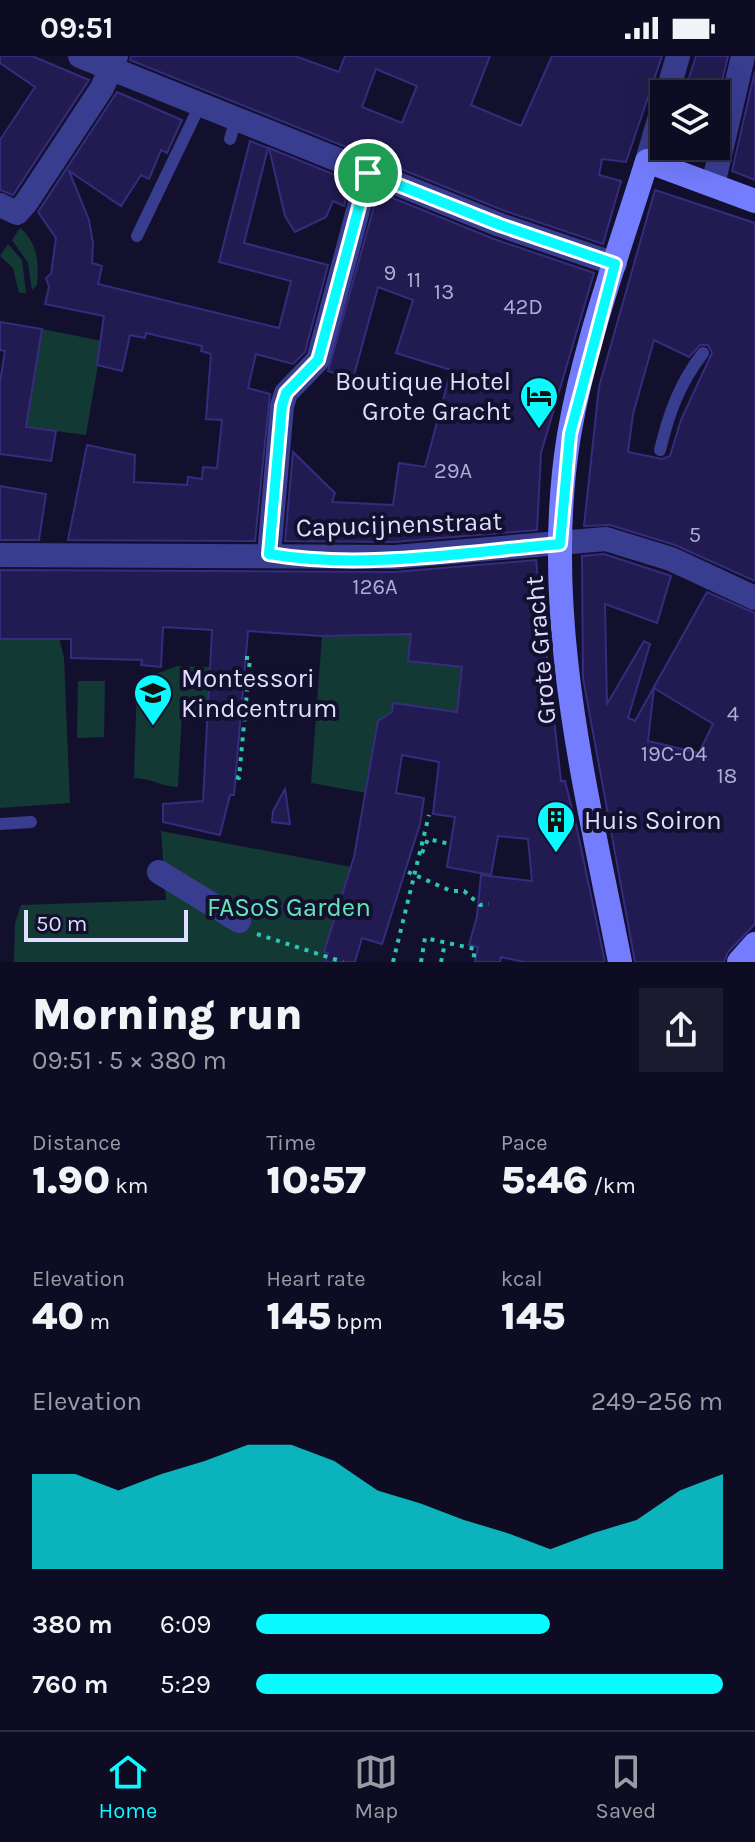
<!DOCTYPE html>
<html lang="en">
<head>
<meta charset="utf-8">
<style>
  :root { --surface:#0e0c22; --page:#1c1a2f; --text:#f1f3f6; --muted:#9b9ba5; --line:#2e2c40; --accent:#0afbff }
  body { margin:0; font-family:Karla,sans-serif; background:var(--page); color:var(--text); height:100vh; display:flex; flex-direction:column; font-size:30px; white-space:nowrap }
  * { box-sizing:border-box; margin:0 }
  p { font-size:26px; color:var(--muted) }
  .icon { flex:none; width:44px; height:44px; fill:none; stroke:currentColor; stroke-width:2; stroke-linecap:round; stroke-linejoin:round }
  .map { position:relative; height:906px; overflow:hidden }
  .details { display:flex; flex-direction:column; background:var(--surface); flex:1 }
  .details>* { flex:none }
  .fabs { position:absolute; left:650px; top:24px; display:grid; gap:16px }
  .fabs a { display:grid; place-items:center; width:80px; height:80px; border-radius:0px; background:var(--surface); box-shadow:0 8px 32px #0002,0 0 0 2px var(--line); font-size:40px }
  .scale { position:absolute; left:24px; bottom:20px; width:164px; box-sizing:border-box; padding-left:8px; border:4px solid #dfdeff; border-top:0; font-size:22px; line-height:28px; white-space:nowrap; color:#dfdeff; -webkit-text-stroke:6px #13102e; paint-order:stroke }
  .pin { position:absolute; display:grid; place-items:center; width:68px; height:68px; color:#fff; margin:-34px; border:4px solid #fff; border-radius:50%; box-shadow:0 2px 8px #0007 }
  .round { display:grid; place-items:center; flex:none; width:84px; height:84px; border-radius:0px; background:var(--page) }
  .summary { display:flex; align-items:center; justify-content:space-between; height:136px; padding:0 32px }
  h1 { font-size:44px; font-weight:800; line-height:60px }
  .stats { display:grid; grid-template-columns:repeat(3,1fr); gap:12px; height:136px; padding:8px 32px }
  .stats div { display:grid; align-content:center }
  .stats b { font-size:40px; font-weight:800 }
  .stats small { font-size:22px; font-weight:400 }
  .stats p { font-size:22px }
  .chart { height:224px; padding:16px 32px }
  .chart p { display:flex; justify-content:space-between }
  .chart svg { width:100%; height:144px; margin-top:8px; fill:var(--accent); opacity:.7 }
  ul { padding:0 32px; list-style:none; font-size:26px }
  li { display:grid; grid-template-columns:128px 96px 1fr; align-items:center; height:60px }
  li i { height:20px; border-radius:10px; background:var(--accent) }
  .status { display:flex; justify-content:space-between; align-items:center; height:56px; padding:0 40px; background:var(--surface); direction:ltr }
  .status svg { height:22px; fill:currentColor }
  .tabs { display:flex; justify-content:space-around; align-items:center; height:112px; border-top:2px solid var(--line); background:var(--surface); font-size:22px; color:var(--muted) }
  .tabs a { display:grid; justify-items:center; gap:4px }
  .tabs .on { color:var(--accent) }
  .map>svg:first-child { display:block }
  .green { fill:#133934 }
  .building { fill:#211b51; stroke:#352c7e; stroke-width:2; fill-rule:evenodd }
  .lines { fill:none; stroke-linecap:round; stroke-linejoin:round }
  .path { stroke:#29c8b1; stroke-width:4; stroke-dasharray:4 6; stroke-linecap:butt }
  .lane { stroke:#393d90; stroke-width:12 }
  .street { stroke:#393d90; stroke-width:24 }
  .secondary { stroke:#757dff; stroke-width:24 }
  .route-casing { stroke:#fff; stroke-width:16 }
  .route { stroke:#0afbff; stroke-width:10 }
  .labels { text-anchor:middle; stroke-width:8; stroke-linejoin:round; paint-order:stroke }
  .number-label { font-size:22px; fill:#b0add4 }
  .poi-label { font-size:26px; fill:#dfdeff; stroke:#13102e; text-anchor:start }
  .street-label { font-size:26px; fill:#dfdeff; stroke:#13102e }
  .park-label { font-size:26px; fill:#60e8bb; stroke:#13102e }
</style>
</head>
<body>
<div class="status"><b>09:51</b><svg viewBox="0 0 49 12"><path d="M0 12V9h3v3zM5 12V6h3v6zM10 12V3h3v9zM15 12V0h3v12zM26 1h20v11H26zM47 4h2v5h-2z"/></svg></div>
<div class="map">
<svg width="755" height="906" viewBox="0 0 755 906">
  <rect width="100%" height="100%" fill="#13102e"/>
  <g class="green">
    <path d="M20,172C38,187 39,207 37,229L32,234L28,207L12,184Z"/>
    <path d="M8,188L22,204L26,237H19L13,212L0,200Z"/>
    <path d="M42,273L102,285L86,379L24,371Z"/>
    <path d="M411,578L462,611L457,656L382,663L377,669L366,737L311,727L322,580Z"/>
    <path d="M59,582L64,602L70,747L0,752V583Z"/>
    <path d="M177,610L211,611L208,656H182L178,731C162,731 151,722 134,722L137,625Z"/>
    <path d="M78,625H105L104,681L77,682Z"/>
    <path d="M161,775L351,811L324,896L325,906H14L15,867L21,849L166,844Z"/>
  </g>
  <g class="building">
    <path d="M0,0H32L89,24L13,139L0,134V84L35,31L0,7Z"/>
    <path d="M131,0H295L339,16L345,0H490L471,49L521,70L552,0H662L626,106L602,103L599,119L621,125L603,188L505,155L130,4ZM376,13L417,30L402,67L362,51Z"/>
    <path d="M696,0H728L716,50V38H684Z"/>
    <path d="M755,15V124L732,115Z"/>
    <path d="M117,36L182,64L167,97L161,94L149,123L141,119L121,150L69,115L89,164L93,187L92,207L102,210L98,228L279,272L291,225L219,206L250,85L268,92L244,187L328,209L305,296L293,308L256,298L248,332L270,338L255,485L68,484L87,389L135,399L134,426L187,429L188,421L202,423L203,411L217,412L222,364L206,363L211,298L201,295L202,290L146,277L145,282L130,279L122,315L97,309L104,260L45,248L49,231L46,222L51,218L56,182L38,156Z"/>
    <path d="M671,90H707L703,104Z"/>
    <path d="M269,92L350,125L344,150L333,145L326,161L295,176L285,160Z"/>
    <path d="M655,134L755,167V525L675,489L610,469L584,470L599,331ZM654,284L689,301L700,289H708L712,297L681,364L670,400L662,403L628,396L633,358Z"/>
    <path d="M378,136L494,183L594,217L541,397L537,474L394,486L285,485L293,396L335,437L332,446L393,449L399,407L425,411L451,314L396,297L413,244L378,231L353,323L328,315Z"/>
    <path d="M0,266L42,273L26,371L56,375L51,405L0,398V326L5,295L0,294Z"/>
    <path d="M0,430L46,438L39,484H0Z"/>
    <path d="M604,498L671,520L657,567L605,548L607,648L644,585L650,588L628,662L635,665L707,536L755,557V868L728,896L724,906H635L583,622L582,500ZM654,632L713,668L699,697L648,685Z"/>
    <path d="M536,504L561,725H565L577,773L605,906H524L501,901L500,906H475L478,891L469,889L477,860L481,819L532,825L528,783L498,780L491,819L447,811L455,761L433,758L439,706L402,699L396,737L424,742L420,768L382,888L362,882L355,906H325L328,897L324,896L354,801L378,665L392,656L393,647L457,656L462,611L408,605L411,578L321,580L248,575L234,739H230L220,779L163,766V748L203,745L212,574L163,571L161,611L141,609L142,604L71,602V583H0V514L395,516Z"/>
    <path d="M285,733L290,768L272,766L273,755Z"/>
  </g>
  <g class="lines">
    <g class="path">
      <path d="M245,602H250L248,625"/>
      <path d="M236,721L239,722L248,625L260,626"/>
      <path d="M422,797L428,783L450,788"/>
      <path d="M408,816L451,835H464L480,849L489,848"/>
      <path d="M257,878L343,906"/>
      <path d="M393,906L429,759"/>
      <path d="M421,906L425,882L475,893L473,906"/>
      <path d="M441,906L445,887"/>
    </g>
    <g class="lane">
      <path d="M230,83L236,63"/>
      <path d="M137,180L200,49"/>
      <path d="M660,394C669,357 679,328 703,297"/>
      <path d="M0,768L31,766"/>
    </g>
    <g class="street">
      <path d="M80,0L500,169L615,208"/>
      <path d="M667,38L678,0"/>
      <path d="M647,105L664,47"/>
      <path d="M713,129L743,0"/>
      <path d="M0,149L17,157L26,147L102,32L116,0"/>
      <path d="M269,498L282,350L286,337L318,304L368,117"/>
      <path d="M0,499L395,501L606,483L671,503L755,542"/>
      <path d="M159,816L239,865"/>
    </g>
    <g class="secondary">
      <path d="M620,906C586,732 540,557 569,379C585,286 619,195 647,105L755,145"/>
      <path d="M739,906L755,888"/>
    </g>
  </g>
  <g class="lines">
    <defs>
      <path id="route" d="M368,117L500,169L615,208L570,378L560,488C465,496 363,514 269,498L282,350L286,337L318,304Z"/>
    </defs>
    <use href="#route" class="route-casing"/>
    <use href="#route" class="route"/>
  </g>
  <defs>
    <symbol id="hotel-pin" viewBox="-11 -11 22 30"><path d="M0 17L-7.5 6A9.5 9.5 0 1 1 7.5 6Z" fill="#0afbff" stroke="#13102e"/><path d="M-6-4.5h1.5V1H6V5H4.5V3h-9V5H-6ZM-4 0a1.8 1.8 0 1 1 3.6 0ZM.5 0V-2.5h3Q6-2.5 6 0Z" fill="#111"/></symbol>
    <symbol id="school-pin" viewBox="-11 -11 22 30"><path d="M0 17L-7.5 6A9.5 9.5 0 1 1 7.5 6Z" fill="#0afbff" stroke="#13102e"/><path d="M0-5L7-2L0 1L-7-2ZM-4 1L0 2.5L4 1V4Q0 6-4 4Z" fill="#111"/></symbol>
    <symbol id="building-pin" viewBox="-11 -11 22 30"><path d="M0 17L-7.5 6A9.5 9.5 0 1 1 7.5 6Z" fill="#0afbff" stroke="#13102e"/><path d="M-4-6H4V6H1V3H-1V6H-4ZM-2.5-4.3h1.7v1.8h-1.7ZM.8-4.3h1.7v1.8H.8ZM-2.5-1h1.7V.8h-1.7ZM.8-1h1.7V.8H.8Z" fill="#111"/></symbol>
  </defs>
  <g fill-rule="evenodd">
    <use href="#hotel-pin" x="517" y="318" width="44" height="60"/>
    <use href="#school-pin" x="131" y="615" width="44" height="60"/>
    <use href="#building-pin" x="534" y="742" width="44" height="60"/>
  </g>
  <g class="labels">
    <g class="number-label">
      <text x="390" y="224">9</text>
      <text x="414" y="231">11</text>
      <text x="444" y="243">13</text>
      <text x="523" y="258">42D</text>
      <text x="453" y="422">29A</text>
      <text x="695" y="486">5</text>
      <text x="375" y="538">126A</text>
      <text x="733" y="665">4</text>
      <text x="674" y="705">19C-04</text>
      <text x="727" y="727">18</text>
    </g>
    <g class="poi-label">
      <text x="511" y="334" text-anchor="end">Boutique Hotel<tspan x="511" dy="30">Grote Gracht</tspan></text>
      <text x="181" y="631">Montessori<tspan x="181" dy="30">Kindcentrum</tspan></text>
      <text x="584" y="773">Huis Soiron</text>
    </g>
    <g class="street-label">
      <text transform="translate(399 468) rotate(-2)" y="9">Capucijnenstraat</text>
      <text transform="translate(540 594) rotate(-95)" y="9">Grote Gracht</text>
    </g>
    <g class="park-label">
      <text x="289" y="860">FASoS Garden</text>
    </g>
  </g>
</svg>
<div class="fabs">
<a><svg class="icon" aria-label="layers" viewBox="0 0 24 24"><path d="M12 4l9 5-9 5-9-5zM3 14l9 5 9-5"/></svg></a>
</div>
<div class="scale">50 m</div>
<div class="pin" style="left:368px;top:117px;background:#1e9e55"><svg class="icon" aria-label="arrive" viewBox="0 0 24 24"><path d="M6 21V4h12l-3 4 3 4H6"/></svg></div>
</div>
<section class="details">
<div class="summary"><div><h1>Morning run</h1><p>09:51 · 5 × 380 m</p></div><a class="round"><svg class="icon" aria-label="share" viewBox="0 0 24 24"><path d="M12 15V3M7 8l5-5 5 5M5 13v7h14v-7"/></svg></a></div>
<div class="stats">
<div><p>Distance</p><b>1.90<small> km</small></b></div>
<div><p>Time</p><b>10:57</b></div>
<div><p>Pace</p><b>5:46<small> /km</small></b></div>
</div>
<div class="stats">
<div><p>Elevation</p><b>40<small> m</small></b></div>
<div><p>Heart rate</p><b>145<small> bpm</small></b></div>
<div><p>kcal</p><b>145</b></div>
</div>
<div class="chart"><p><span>Elevation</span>249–256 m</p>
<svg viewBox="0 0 160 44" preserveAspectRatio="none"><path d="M0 44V15L10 15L20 20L30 15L40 11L50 6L60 6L70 11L80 20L90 24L100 29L110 33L120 38L130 33L140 29L150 20L160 15V44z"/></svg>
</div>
<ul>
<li><b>380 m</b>6:09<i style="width:63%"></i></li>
<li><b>760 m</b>5:29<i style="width:100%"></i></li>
</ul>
</section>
<nav class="tabs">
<a class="on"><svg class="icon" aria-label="home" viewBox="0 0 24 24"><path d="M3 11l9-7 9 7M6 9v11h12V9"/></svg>Home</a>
<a><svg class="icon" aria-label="map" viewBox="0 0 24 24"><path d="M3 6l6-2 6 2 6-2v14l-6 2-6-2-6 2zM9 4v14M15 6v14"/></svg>Map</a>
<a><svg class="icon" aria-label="saved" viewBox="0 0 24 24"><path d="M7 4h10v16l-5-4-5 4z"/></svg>Saved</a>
</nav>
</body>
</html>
